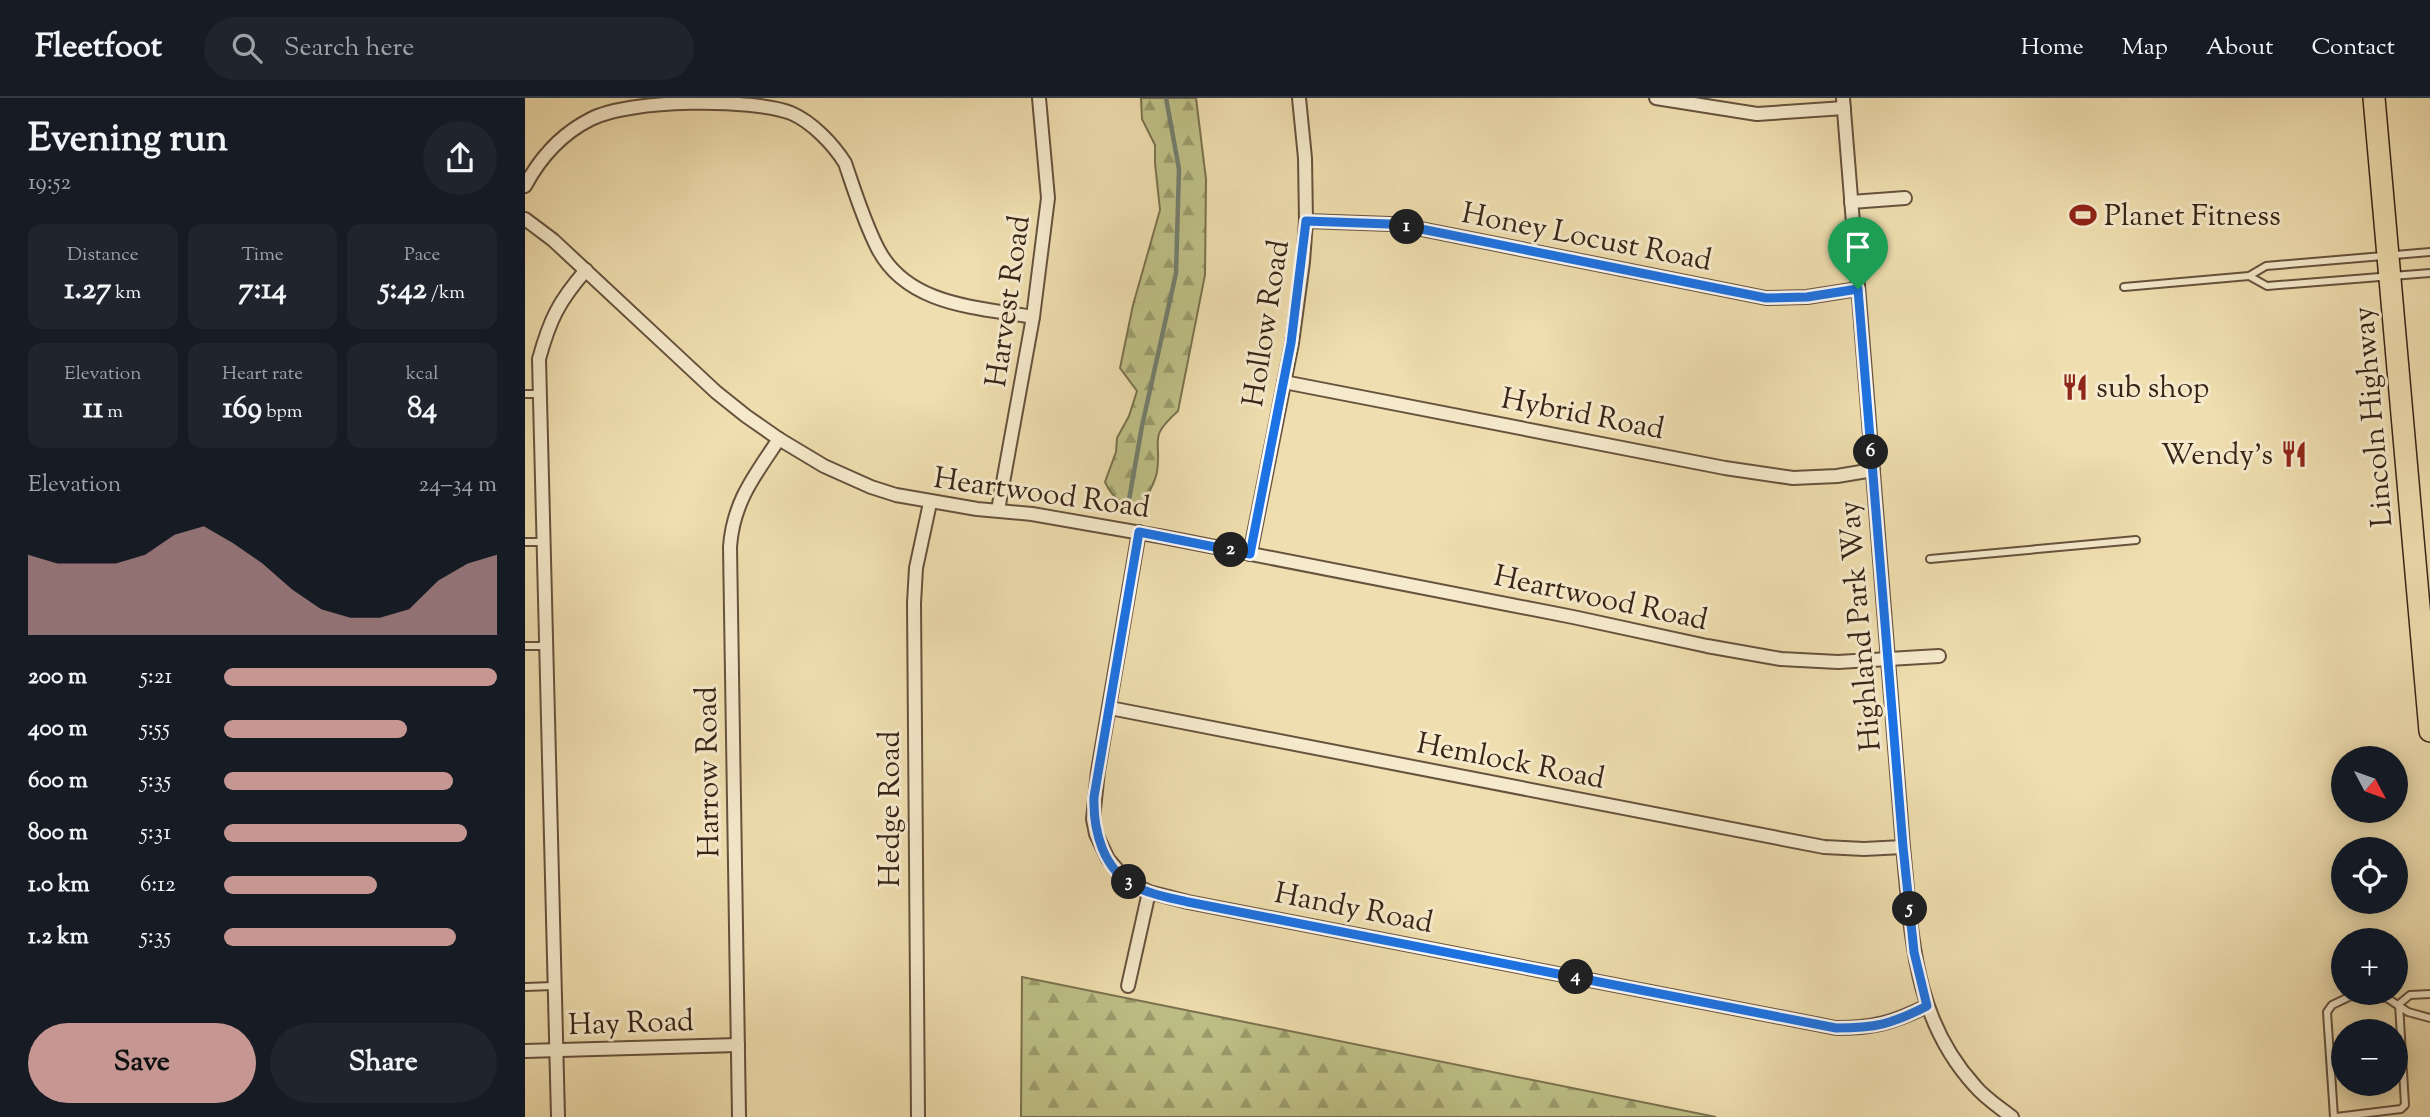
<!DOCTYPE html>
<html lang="en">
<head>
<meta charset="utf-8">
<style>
  :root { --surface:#171b24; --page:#20242c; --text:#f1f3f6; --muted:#9ea1a6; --line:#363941; --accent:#c59692 }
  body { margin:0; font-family:"Sorts Mill Goudy",serif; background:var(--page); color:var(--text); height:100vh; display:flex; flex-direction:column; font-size:26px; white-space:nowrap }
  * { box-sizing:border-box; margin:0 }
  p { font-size:23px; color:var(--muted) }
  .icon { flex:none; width:38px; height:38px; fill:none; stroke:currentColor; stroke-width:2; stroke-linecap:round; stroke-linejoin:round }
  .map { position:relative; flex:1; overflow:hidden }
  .details { display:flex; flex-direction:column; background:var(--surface); width:525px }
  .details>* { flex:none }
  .needle { width:46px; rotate:131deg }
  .controls { position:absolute; left:1806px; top:648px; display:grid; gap:14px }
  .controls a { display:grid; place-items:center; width:77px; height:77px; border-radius:50%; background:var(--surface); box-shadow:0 4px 18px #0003; font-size:35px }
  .pin { position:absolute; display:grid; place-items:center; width:60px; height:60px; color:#fff; margin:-72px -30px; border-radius:50% 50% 50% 0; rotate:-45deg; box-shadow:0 0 7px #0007 }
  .pin .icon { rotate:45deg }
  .km { position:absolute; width:35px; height:35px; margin:-18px; border-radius:50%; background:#222; color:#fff; font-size:19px; line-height:35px; text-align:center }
  .round { display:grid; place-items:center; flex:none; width:74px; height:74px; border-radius:37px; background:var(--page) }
  .overview { display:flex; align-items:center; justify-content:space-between; height:119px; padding:0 28px }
  h1 { font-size:38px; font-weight:700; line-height:52px }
  .stats { display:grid; grid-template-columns:repeat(3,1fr); gap:10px; height:119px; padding:7px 28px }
  .stats div { display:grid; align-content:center; border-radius:14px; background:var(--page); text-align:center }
  .stats b { font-size:30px; font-weight:700 }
  .stats small { font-size:19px; font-weight:400 }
  .stats p { font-size:19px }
  .chart { height:196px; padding:14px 28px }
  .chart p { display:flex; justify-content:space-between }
  .chart svg { width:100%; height:126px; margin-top:7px; fill:var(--accent); opacity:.7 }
  .action { display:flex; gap:14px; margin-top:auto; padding:14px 28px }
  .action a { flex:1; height:80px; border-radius:42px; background:var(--accent); color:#111; font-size:28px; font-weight:700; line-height:80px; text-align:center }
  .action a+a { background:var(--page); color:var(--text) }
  ul { padding:0 28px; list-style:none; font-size:23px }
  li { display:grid; grid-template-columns:112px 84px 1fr; align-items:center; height:52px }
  li i { height:18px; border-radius:9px; background:var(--accent) }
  header { display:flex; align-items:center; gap:42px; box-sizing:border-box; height:98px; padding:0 35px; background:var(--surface); border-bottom:2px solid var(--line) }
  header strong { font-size:33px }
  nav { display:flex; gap:38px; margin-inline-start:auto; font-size:24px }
  .search { width:490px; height:63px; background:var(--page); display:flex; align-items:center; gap:18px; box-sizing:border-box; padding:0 24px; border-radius:38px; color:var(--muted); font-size:26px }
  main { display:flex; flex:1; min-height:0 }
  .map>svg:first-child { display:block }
  .forest { fill:url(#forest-firs); stroke:#7b7250; stroke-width:2 }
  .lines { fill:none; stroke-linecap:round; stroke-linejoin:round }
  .stream { stroke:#737f6e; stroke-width:4.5 }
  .service-casing { stroke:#66523e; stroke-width:10 }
  .minor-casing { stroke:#66523e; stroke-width:16 }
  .primary-casing { stroke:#382418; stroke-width:24 }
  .service { stroke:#f5eacb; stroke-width:6 }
  .minor { stroke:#f5eacb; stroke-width:12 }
  .primary { stroke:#efdeaf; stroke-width:21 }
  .route-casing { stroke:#fff; stroke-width:14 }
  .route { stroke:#1a73e8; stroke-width:9 }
  .labels { text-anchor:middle; stroke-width:6; stroke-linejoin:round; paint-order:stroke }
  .poi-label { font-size:30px; fill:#382418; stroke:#f5eacb; text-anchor:start }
  .street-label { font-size:30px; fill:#382418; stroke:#f5eacb }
</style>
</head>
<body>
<header>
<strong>Fleetfoot</strong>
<div class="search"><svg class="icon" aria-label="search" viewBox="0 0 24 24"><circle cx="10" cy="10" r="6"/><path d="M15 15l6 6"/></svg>Search here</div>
<nav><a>Home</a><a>Map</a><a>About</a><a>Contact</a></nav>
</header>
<main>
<section class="details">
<div class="overview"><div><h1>Evening run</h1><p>19:52</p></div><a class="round"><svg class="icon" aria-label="share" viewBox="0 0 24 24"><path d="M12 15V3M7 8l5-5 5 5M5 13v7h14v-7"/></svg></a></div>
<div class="stats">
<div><p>Distance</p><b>1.27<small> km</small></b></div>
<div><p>Time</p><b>7:14</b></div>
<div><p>Pace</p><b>5:42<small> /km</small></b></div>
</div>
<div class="stats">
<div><p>Elevation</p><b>11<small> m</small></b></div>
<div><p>Heart rate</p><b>169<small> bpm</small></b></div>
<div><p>kcal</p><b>84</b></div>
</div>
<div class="chart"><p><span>Elevation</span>24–34 m</p>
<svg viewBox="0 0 160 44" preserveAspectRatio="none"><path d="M0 44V16L10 19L20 19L30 19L40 16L50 9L60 6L70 12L80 19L90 28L100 35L110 38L120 38L130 35L140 25L150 19L160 16V44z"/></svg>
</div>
<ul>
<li><b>200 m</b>5:21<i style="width:100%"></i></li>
<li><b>400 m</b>5:55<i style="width:67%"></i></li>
<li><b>600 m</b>5:35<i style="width:84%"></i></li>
<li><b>800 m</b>5:31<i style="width:89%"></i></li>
<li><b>1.0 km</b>6:12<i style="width:56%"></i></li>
<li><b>1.2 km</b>5:35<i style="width:85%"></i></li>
</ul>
<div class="action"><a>Save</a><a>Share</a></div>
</section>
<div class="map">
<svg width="1905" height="1019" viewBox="0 0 1905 1019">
  <defs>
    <pattern id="forest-firs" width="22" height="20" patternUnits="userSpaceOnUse" patternTransform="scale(1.75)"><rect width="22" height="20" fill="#bec087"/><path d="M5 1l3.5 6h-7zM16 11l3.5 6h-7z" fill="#9b9c6d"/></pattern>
  </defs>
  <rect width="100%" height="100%" fill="#efdeaf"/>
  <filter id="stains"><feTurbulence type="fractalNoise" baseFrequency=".00286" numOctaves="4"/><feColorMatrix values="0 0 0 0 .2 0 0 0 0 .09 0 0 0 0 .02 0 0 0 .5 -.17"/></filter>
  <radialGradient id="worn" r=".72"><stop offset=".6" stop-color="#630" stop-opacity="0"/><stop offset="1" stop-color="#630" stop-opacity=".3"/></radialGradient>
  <g class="forest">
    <path d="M616,0H671L681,81L680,177L653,313C622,341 637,340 632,374C630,385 623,396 618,405C598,409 588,401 580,384L591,354L592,340L604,318L612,293L595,270L608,207L635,112L630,65V47L617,21Z"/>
    <path d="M497,879L1191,1019H496Z"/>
  </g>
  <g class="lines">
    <path class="stream" d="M604,402L617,328L651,175L654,71L641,0"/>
    <defs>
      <g id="service">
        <path d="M1724,178L1742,188L1905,175"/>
        <path d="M1599,189L1724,178L1741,168L1905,154"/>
        <path d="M0,296H15"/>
        <path d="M0,444H19"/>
        <path d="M1405,461L1611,442"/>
        <path d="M0,548H21"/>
        <path d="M0,889L29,888"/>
        <path d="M1874,906L1885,897L1905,896"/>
        <path d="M1809,1019L1802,914L1807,907L1826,898L1862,900L1883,914L1905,920"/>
        <path d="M1811,1019L1876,1011L1880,1007L1874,906"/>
      </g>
      <g id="minor">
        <path d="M1131,0L1232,16L1319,10"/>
        <path d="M1318,0L1378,749C1387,836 1387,919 1450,988C1460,1000 1474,1009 1487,1019"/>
        <path d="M0,88C16,58 36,36 66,21C105,1 226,0 266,15C287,24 308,46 320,65C330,94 339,124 353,151C383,208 452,209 508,219"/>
        <path d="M1326,104L1380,100"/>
        <path d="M0,121L28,142L191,294L221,318L254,341L299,368L346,389L371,397L452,411L507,416L639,439L1048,519L1182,548L1256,561L1313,564L1414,558"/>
        <path d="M781,123L865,126L891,130L1241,200L1282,199L1333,191"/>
        <path d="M759,284L1200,370L1268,380L1312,378L1348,372"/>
        <path d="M473,412L508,219L523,100L514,0"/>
        <path d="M614,434L573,673L568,721L571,736L583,761L602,783L624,794L663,804L1311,930C1348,930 1368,925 1402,908"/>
        <path d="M725,456L767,245L778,164L781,123L780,60L774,0"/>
        <path d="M585,610L1299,749L1339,751L1378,749"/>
        <path d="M603,888L624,794"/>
        <path d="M0,953L213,947"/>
        <path d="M33,1019L14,261C25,221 34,203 61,172"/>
        <path d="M214,1019L205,449C208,404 230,377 254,341"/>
        <path d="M393,1019L389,505L391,470L405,405"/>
      </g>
      <path id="primary" d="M1849,0L1905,633"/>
    </defs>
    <use href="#service" class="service-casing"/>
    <use href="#minor" class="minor-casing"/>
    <use href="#primary" class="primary-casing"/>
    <use href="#service" class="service"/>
    <use href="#minor" class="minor"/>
    <use href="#primary" class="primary"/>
  </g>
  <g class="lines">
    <defs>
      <path id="route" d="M781,123L864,126L891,130L1241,200L1282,199L1333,191L1378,749L1389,854L1402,908C1367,926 1350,930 1311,930L663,804C646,800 627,797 611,789C578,772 568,733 569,699L614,434L725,456L766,245Z"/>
    </defs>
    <use href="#route" class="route-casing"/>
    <use href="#route" class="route"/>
  </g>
  <defs>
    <symbol id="stadium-bare" viewBox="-9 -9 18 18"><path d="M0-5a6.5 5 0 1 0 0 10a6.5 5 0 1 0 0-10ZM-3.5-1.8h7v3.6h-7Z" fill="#8f2418" stroke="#f5eacb" stroke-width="2.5" paint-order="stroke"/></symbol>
    <symbol id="restaurant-bare" viewBox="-9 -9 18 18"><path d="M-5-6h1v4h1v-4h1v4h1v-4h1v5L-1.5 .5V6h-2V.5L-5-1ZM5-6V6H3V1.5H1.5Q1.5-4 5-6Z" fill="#8f2418" stroke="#f5eacb" stroke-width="2.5" paint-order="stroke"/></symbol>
  </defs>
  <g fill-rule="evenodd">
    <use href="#stadium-bare" x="1539" y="98" width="38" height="38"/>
    <use href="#restaurant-bare" x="1531" y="270" width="38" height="38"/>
    <use href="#restaurant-bare" x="1750" y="337" width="38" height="38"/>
  </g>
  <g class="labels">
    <g class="poi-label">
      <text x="1579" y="127">Planet Fitness</text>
      <text x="1571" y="299">sub shop</text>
      <text x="1748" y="366" text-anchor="end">Wendy's</text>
    </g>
    <g class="street-label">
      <text transform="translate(1062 138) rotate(11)" y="10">Honey Locust Road</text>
      <text transform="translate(482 203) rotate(-82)" y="10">Harvest Road</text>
      <text transform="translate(740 225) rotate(-81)" y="10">Hollow Road</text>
      <text transform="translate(1058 315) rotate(11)" y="10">Hybrid Road</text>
      <text transform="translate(1847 319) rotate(-95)" y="10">Lincoln Highway</text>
      <text transform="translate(517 394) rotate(8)" y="10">Heartwood Road</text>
      <text transform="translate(1076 499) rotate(12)" y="10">Heartwood Road</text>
      <text transform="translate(1334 528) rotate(-95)" y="10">Highland Park Way</text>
      <text transform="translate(986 662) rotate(11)" y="10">Hemlock Road</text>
      <text transform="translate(182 674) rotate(-91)" y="10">Harrow Road</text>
      <text transform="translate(364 711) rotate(-90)" y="10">Hedge Road</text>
      <text transform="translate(829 809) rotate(11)" y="10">Handy Road</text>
      <text transform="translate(106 924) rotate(-2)" y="10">Hay Road</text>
    </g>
  </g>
  <rect width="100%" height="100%" filter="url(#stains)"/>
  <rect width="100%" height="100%" fill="url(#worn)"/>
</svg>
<div class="controls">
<a><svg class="needle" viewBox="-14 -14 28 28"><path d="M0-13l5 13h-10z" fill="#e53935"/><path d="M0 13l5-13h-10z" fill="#9ea1a6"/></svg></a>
<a><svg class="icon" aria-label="locate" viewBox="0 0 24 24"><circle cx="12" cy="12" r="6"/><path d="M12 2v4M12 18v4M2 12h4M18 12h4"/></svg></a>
<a>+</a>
<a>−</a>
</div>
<div class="pin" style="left:1333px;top:191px;background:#1e9e55"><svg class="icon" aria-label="arrive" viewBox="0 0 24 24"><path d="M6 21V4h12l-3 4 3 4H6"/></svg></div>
<b class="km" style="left:882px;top:129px">1</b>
<b class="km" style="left:706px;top:452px">2</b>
<b class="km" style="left:604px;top:784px">3</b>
<b class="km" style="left:1051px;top:879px">4</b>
<b class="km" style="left:1385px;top:811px">5</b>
<b class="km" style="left:1346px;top:354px">6</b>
</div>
</main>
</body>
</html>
